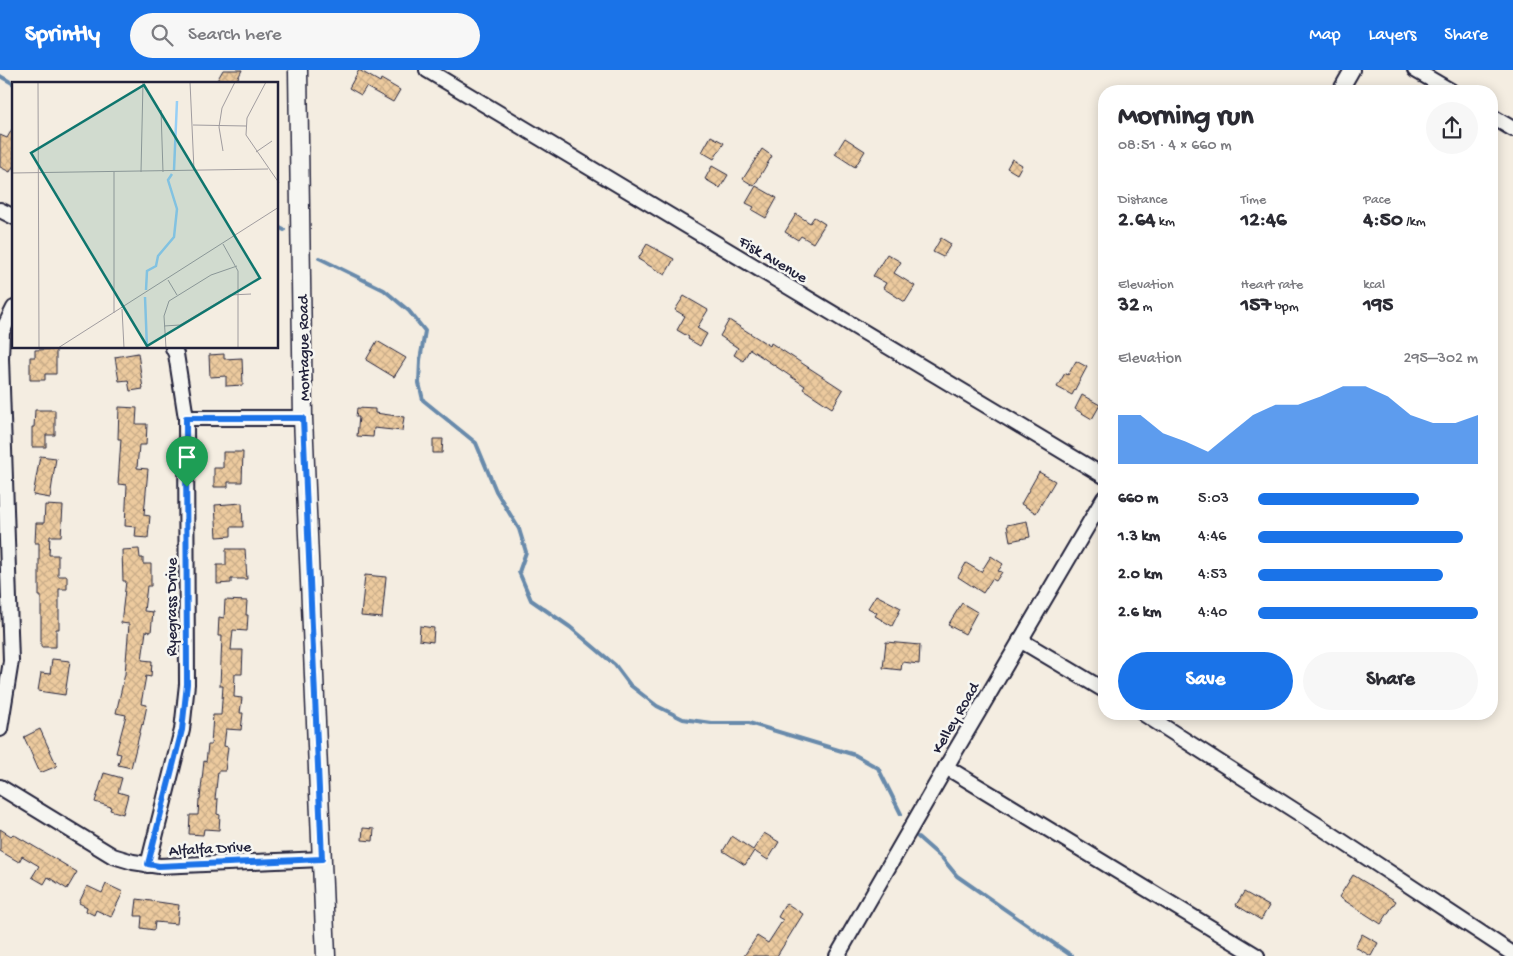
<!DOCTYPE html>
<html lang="en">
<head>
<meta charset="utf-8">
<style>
  :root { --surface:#fff; --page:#f7f7f7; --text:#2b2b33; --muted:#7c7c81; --accent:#1a73e8 }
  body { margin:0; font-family:"Gochi Hand",sans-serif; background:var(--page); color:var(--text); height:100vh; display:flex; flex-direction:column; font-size:19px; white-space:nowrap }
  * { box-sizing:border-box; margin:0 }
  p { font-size:16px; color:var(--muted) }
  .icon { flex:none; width:28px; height:28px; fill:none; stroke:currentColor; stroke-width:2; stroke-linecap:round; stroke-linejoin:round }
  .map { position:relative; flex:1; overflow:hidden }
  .sheet { position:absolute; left:1098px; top:15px; width:400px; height:635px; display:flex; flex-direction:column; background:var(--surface); border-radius:20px; box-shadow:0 2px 12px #0003 }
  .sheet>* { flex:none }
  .pin { position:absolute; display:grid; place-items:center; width:42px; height:42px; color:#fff; margin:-51px -21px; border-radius:50% 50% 50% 0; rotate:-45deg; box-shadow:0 0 5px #0007 }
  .pin .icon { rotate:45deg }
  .round { display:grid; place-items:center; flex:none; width:52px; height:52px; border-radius:26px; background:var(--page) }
  .summary { display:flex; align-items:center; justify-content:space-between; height:85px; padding:0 20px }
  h1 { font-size:28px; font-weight:700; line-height:38px }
  .metrics { display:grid; grid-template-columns:repeat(3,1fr); gap:8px; height:85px; padding:5px 20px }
  .metrics div { display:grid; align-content:center }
  .metrics b { font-size:21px; font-weight:700 }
  .metrics small { font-size:14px; font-weight:400 }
  .metrics p { font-size:14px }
  .chart { height:140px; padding:10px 20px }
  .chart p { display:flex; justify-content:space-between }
  .chart svg { width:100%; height:90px; margin-top:5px; fill:var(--accent); opacity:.7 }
  .primary-button { display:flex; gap:10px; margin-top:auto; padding:10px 20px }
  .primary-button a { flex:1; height:58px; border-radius:30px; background:var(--accent); color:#fff; font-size:20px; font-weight:700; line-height:58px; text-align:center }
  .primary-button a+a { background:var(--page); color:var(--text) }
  ul { padding:0 20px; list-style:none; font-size:16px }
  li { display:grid; grid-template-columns:80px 60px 1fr; align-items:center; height:38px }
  li i { height:12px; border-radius:6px; background:var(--accent) }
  header { display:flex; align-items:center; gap:30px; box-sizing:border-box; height:70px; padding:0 25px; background:var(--accent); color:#fff }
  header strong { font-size:24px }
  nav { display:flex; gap:28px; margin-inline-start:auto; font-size:18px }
  .search { width:350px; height:45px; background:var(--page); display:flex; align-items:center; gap:12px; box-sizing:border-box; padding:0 18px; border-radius:28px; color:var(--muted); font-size:19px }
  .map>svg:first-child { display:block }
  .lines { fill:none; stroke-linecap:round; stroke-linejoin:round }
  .stream { stroke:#688aab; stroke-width:4 }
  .building { fill:url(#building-cross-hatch); stroke:#22223b }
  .minor-casing { stroke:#22223b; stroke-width:18 }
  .major-casing { stroke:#22223b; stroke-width:21 }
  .minor { stroke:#f6f6f2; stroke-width:14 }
  .major { stroke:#f6f6f2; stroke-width:18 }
  .route-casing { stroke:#fff; stroke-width:10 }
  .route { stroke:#1a73e8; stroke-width:6 }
  .labels { text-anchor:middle; stroke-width:5; stroke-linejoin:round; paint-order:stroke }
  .street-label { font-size:16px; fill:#22223b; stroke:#f6f6f2 }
  .inset-river { fill:none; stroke:#97cff6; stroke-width:2.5 }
  .inset-road { fill:none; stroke:#a09c9f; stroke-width:1 }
  .view { fill:#0f766e; fill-opacity:0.15; stroke:#0f766e; stroke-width:2.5 }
  .inset-edge { fill:none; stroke:#22223b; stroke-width:2.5 }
</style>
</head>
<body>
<header>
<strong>Sprintly</strong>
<div class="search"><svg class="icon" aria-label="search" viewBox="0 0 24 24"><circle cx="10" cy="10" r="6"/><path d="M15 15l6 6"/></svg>Search here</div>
<nav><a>Map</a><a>Layers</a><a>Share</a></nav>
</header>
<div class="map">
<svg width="1513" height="886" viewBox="0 0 1513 886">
  <defs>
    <pattern id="building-cross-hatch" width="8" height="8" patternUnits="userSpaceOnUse" patternTransform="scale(1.25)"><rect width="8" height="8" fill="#ecca9e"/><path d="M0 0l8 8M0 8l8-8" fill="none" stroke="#caad89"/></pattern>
  </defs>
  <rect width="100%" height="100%" fill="#f4ede1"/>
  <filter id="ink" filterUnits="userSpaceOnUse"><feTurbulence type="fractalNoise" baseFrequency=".02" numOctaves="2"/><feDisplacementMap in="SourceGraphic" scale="10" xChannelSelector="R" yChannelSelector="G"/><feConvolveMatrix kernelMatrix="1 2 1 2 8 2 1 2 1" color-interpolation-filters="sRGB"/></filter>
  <g filter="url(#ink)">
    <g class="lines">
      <g class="stream">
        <path d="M0,6L14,14"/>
        <path d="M278,157L284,160"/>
        <path d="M319,188L384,220L409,241L425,261L420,290L419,313L423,330L476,373L496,421L519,459L526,482L519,502L531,530L570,557L615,595L630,615L657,636L683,649L711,653H749L855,685L878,698L901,744"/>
        <path d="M918,767L943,789L957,806L1072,886"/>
      </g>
    </g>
    <g class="building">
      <path d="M223,0H242L235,14H215Z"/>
      <path d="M359,0L380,12L381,9L400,20L393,32L366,17L361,25L349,18Z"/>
      <path d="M14,56V95L10,102L0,97V65L7,68Z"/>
      <path d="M711,66L724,73L714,89L702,82Z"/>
      <path d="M845,68L865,81L855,97L835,84Z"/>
      <path d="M762,79L772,86L754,116L743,109Z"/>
      <path d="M1012,89L1022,95L1017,104L1007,98Z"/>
      <path d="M712,96L728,105L720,118L705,109Z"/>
      <path d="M756,116L777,128L766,148L752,140L754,137L746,133Z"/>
      <path d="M796,144L810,153L814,147L825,154L813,173L801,166L798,170L785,162Z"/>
      <path d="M941,168L951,174L943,187L933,182Z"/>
      <path d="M647,174L674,189L665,205L638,189Z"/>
      <path d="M887,184L901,192L894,203L915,216L905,232L883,218L886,213L873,206Z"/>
      <path d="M684,226L708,240L697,258L707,264L700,276L688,269L689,267L677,260L685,246L675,240Z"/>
      <path d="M729,250L770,276L771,273L843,320L832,338L803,319L805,316L750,279L743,291L734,285L738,278L720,266Z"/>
      <path d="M377,271L406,288L394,307L366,290Z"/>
      <path d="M56,279V304H45V310H30V287H35V280Z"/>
      <path d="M138,283L143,319L130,321L128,310L119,311L115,287Z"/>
      <path d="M224,284V289L242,288L243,315L226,316V306L210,307L209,285Z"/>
      <path d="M1076,291L1087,297L1072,325L1057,317L1065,303L1068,305Z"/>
      <path d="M1082,325L1100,335L1092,349L1075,339Z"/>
      <path d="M119,337L137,338L136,354H147L146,375H139L137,398L148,399L144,445L150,446L148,468L135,467L136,457L125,456L127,415L118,414L121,369H118Z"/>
      <path d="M357,338L375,339V343L404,347L402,361L374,358L373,367L357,366L359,347H356Z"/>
      <path d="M35,340H55V365H46V377H32V357H34Z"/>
      <path d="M433,369H443L442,383H433Z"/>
      <path d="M223,382H243L242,412H228V417H214V398H223Z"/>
      <path d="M40,386L56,388L50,428L33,425Z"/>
      <path d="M1039,402L1055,411L1036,443L1021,434Z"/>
      <path d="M242,433L243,457H231V466L217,467L215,435Z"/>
      <path d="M45,435L63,436L61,466H50L49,485H58V506H67V519H59V559H56V577H41V526H39V473H35L36,453H44Z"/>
      <path d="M1027,451L1030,467L1010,471L1007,455Z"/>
      <path d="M139,479L140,488H143V494H151V516H147L144,541L153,542L151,562L146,561L142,590L152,591L151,607L146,606L141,634L147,635L143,655L142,654L131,698L118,695L121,684L116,683L126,645L116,643L125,604L129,554L121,553L126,511H123L122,480Z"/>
      <path d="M226,479H245L247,509H231V513L217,514V495H226Z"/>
      <path d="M991,486L1003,494L998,501L1002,502L996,511L992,509L983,523L958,507L966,493L981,502Z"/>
      <path d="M365,505L386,507L382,548L361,546Z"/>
      <path d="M876,525L901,538L892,556L875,546L877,543L868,538Z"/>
      <path d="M225,530L247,531L246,545H248L247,561L233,560L231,580H243L242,604H235L234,627L242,628L240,643H243L241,660L226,659L224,676L228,677L225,701H218L215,729H218L217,744L220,745L219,760L204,759L203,765L189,764L190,745H198L199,729H200L204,691L206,692L208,675H211L213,645H221L223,616H220L222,566H218L219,547L224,548Z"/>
      <path d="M962,533L977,542L965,564L948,555Z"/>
      <path d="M420,556L434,558L433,572L419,570Z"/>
      <path d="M886,572L920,575L919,594L902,592L901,600L883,598Z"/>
      <path d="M52,589L70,591L65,625L38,621L41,603L50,604Z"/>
      <path d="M40,659L57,696L40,703L24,667Z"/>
      <path d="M104,703L122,708L118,722L128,725L123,744L110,740L111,737L95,732Z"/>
      <path d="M363,758L374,759L373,771L362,770Z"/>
      <path d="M0,759L11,766L13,764L77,802L67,819L48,807L44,814L32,807L39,796L22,786L19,792L0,781Z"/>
      <path d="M764,763L779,772L768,790L754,781L745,795L723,781L732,766L753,780Z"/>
      <path d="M1353,805L1396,831L1381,854L1339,827Z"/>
      <path d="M106,814L123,822L111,847L96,840L94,845L86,841L87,837L79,833L87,816L102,823Z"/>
      <path d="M1244,822L1269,836L1261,850L1236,835Z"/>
      <path d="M137,829L179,835L177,854L155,852L154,860L141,858L142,846H135Z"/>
      <path d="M786,833L803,844L777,886H744L757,866L768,873L783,850L778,847Z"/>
      <path d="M1362,864L1378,873L1371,886L1355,877Z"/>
    </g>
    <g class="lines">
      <defs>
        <g id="minor">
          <path d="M427,0L1104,406"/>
          <path d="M1415,0L1451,21"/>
          <path d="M1340,21L1352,0"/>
          <path d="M1491,46L1513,59"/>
          <path d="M0,140L14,147"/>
          <path d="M186,348H303"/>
          <path d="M1020,570L1104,620"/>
          <path d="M1144,644L1322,758L1513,884"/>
          <path d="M0,659L11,591L1,288L2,262L14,238"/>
          <path d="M946,697L1257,886"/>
          <path d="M0,717L113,786L133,792L159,796L322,789"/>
          <path d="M148,795L182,660L187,614L186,348L176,284L173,278"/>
          <path d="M837,886L946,697L1104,428"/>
        </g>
        <path id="major" d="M298,0L303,348L326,886"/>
      </defs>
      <use href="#minor" class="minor-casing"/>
      <use href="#major" class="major-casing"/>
      <use href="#minor" class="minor"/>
      <use href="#major" class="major"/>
    </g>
  </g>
  <g class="lines" filter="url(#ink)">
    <defs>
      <path id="route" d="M186,348H303L322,789L159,796L148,794L182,660L187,614Z"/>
    </defs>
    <use href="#route" class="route-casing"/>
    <use href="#route" class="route"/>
  </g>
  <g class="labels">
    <g class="street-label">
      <text transform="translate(774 188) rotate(31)" y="6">Fisk Avenue</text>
      <text transform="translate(302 278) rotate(-91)" y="6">Montague Road</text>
      <text transform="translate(170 537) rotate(-90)" y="6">Ryegrass Drive</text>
      <text transform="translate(954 647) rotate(-60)" y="6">Kelley Road</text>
      <text transform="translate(210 777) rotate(-3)" y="6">Alfalfa Drive</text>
    </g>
  </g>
  <g transform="translate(12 12)">
    <rect width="266" height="266" fill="#f4ede1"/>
    <path class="inset-river" d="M162,88L165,19M134,208L135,189L144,184L146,174L162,155L165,127L156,98L160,92M133,215L135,266"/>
    <path class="inset-road" d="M26,0L27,266M178,0L182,88M254,0L235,36L234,53L267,101M149,28L151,90M181,43L234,44M211,69L207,45L210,26L223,0M244,70L260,59M102,90V231M129,90L131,0M0,91L256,87M211,162L226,189V266M156,198L165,213M110,227L112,266M152,244L168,243L218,213L239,212M46,266L267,125M154,266L152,234L157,219L199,193L225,184"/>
    <path class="view" d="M132,3L248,196L135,264L19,71Z"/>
    <rect width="266" height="266" class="inset-edge"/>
  </g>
</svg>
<div class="pin" style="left:187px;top:417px;background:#1e9e55"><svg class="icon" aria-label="arrive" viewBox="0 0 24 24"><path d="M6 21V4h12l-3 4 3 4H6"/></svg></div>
<section class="sheet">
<div class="summary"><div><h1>Morning run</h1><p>08:51 · 4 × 660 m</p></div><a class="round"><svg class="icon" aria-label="share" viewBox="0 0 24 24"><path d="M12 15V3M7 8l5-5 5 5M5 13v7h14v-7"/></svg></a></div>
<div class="metrics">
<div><p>Distance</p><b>2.64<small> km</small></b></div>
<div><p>Time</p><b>12:46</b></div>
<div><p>Pace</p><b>4:50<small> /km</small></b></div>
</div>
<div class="metrics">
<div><p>Elevation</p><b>32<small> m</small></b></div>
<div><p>Heart rate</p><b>157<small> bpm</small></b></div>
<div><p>kcal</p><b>195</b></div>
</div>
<div class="chart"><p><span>Elevation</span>295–302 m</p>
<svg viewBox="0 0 160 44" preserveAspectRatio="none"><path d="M0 44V20L10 20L20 29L30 33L40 38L50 29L60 20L70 15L80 15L90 11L100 6L110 6L120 11L130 20L140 24L150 24L160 20V44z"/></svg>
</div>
<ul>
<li><b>660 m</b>5:03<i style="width:73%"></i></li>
<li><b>1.3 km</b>4:46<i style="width:93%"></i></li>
<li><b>2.0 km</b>4:53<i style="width:84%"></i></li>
<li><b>2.6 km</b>4:40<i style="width:100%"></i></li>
</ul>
<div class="primary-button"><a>Save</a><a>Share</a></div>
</section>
</div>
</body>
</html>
